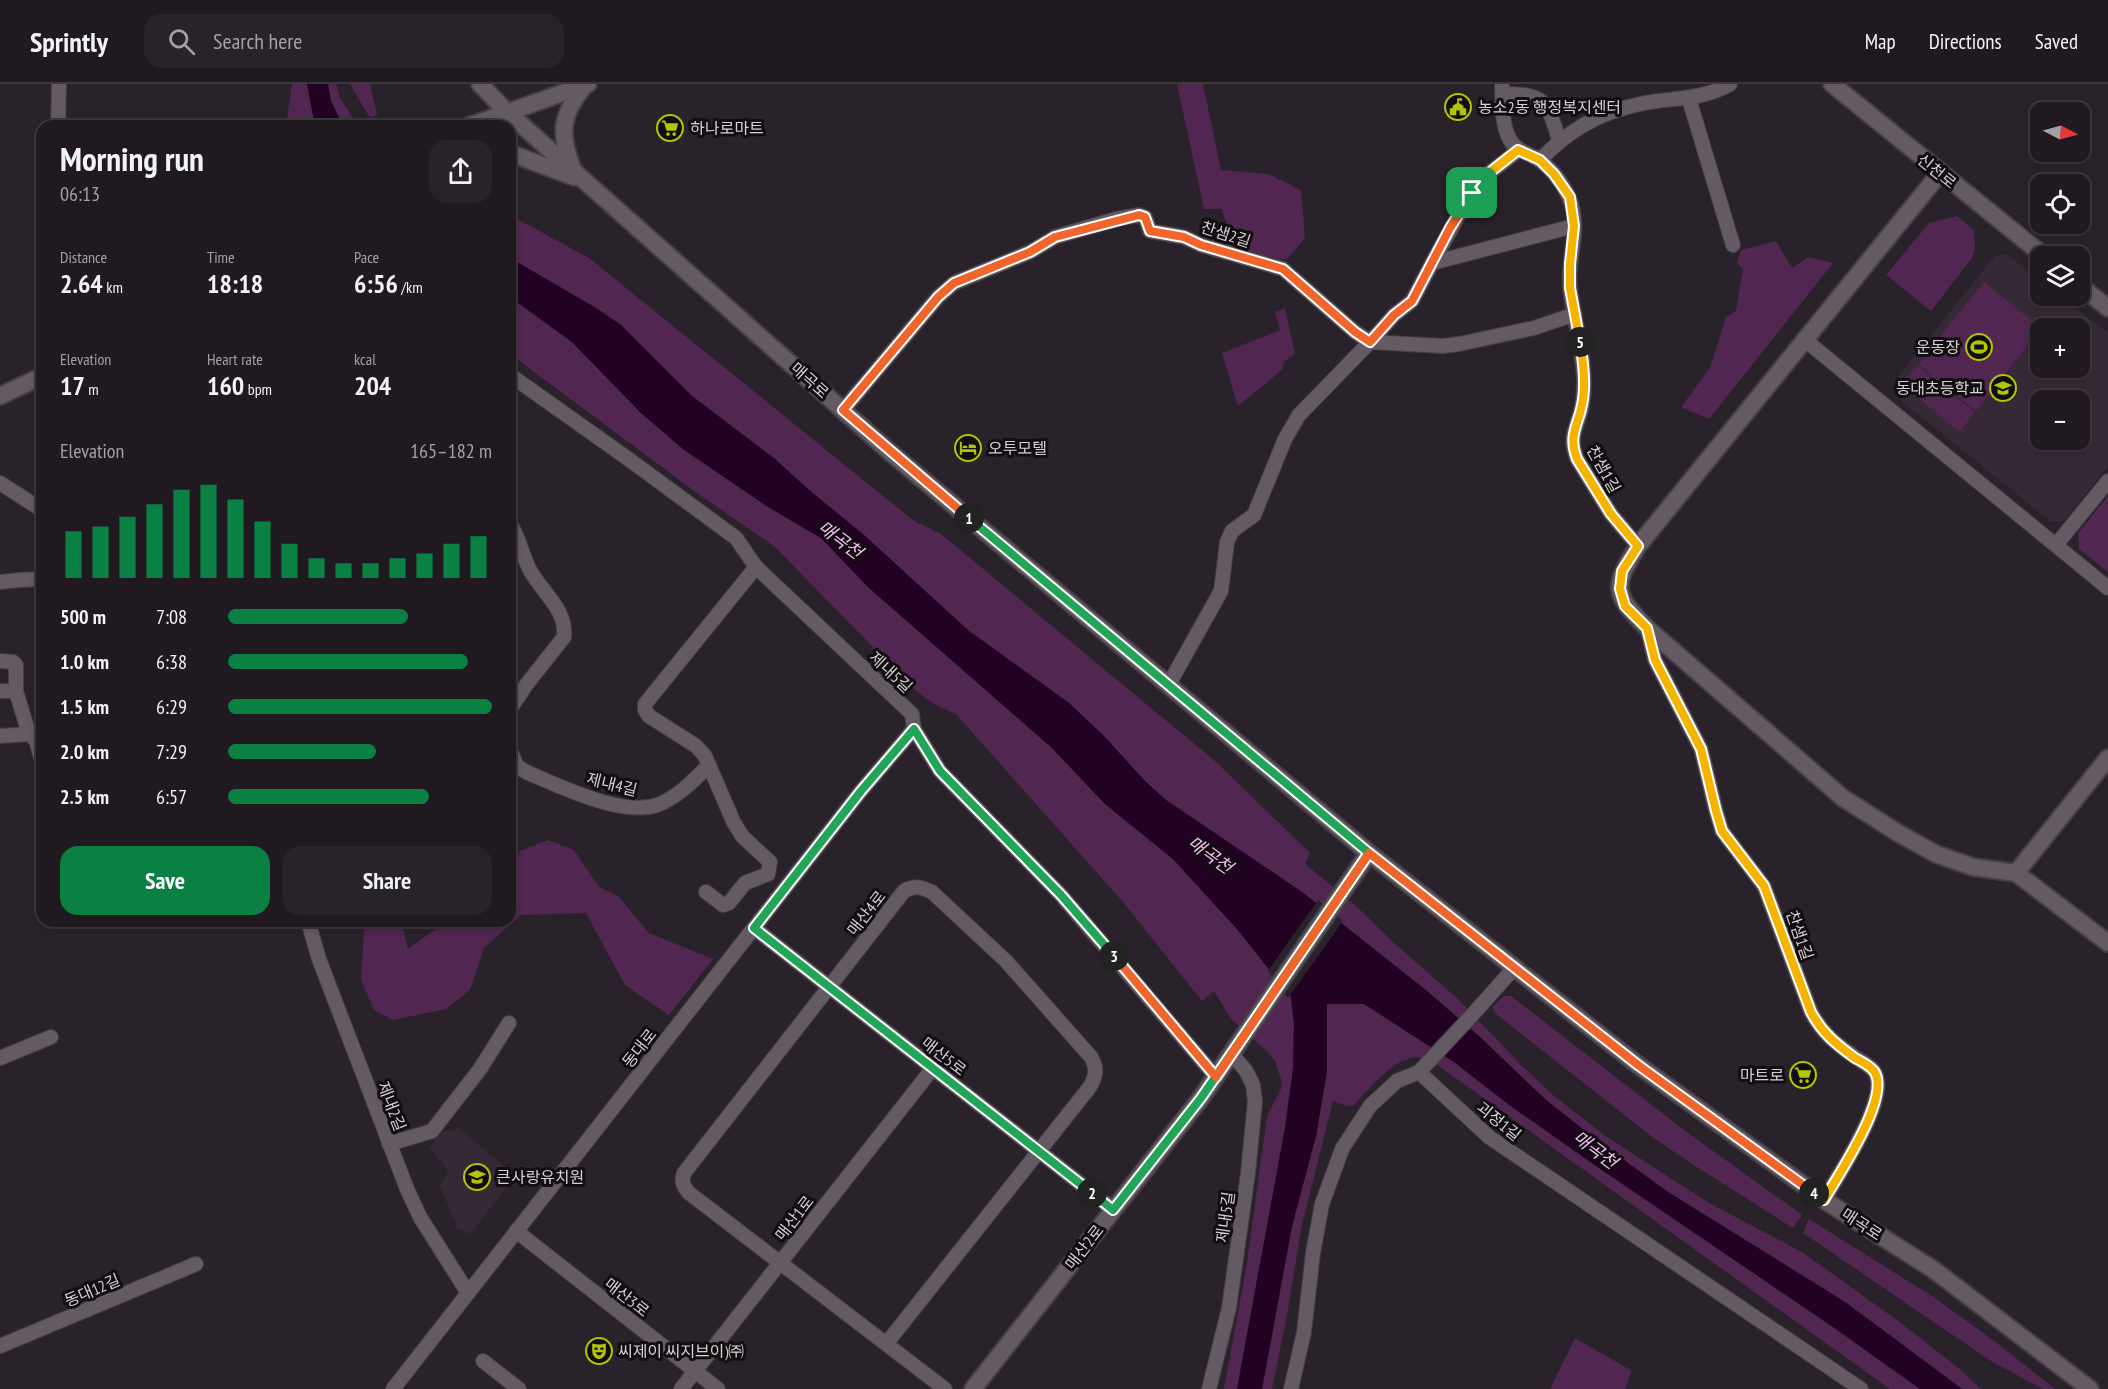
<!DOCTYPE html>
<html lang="en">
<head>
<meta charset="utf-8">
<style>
  :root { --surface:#201a20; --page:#282329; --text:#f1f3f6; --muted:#a2a1a5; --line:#3d383e; --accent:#0b8043 }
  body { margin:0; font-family:"PT Sans Narrow","Noto Sans KR",sans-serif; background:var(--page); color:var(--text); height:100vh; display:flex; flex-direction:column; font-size:22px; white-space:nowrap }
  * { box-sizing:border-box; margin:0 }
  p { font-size:20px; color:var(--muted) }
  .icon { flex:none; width:33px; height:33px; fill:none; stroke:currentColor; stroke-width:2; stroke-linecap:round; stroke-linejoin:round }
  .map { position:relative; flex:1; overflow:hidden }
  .drawer { position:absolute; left:36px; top:36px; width:480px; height:807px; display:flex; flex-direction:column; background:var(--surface); border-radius:18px; box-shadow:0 3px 9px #0003,0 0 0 2px var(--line) }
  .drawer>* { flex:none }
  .needle { width:39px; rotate:96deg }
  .fabs { position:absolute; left:2030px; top:18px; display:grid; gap:12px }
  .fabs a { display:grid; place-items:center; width:60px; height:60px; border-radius:12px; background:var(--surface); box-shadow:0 3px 9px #0003,0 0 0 2px var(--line); font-size:30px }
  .pin { position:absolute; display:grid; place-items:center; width:51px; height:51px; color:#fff; margin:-26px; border-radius:12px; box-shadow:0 3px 9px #0006 }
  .km { position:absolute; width:30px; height:30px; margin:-15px; border-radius:50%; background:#222; color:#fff; font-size:16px; line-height:30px; text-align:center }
  .round { display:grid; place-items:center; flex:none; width:63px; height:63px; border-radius:18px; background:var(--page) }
  .summary { display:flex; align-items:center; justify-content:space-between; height:102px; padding:0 24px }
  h1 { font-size:33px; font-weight:800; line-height:45px }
  .metrics { display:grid; grid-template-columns:repeat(3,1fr); gap:9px; height:102px; padding:6px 24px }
  .metrics div { display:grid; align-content:center }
  .metrics b { font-size:26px; font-weight:800 }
  .metrics small { font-size:16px; font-weight:400 }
  .metrics p { font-size:16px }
  .chart { height:168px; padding:12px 24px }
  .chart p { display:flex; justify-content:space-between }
  .chart svg { width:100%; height:108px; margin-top:6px; stroke:var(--accent); stroke-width:6 }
  .primary-button { display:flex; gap:12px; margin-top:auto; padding:12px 24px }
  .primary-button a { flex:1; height:69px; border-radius:18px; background:var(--accent); color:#fff; font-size:24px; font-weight:800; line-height:69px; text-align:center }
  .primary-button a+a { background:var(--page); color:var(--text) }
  ul { padding:0 24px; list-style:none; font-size:20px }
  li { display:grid; grid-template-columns:96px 72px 1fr; align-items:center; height:45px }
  li i { height:15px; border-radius:8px; background:var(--accent) }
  header { display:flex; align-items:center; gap:36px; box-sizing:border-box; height:84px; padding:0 30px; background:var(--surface); border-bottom:2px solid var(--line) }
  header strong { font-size:28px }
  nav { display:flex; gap:33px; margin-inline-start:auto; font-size:21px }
  .search { width:420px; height:54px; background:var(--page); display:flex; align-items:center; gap:15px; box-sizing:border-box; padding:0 21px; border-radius:18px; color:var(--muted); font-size:22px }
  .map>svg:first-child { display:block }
  .built { fill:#362936; fill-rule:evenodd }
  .green { fill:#512651 }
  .water { fill:#220223 }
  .pier { fill:#2a222a }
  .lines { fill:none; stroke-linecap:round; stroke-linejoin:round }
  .minor-casing { stroke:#453f45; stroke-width:16 }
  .tertiary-casing { stroke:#453f45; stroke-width:20 }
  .minor { stroke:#635a63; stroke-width:14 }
  .tertiary { stroke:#635a63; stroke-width:16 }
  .split-1-casing { stroke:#fff; stroke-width:12 }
  .split-2-casing { stroke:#fff; stroke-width:12 }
  .split-3-casing { stroke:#fff; stroke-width:12 }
  .split-4-casing { stroke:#fff; stroke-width:12 }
  .split-5-casing { stroke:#fff; stroke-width:12 }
  .split-6-casing { stroke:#fff; stroke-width:12 }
  .split-1 { stroke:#f0652b; stroke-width:8 }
  .split-2 { stroke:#22a559; stroke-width:8 }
  .split-3 { stroke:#22a559; stroke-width:8 }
  .split-4 { stroke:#f0652b; stroke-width:8 }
  .split-5 { stroke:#f5b400; stroke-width:8 }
  .split-6 { stroke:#f5b400; stroke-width:8 }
  .labels { text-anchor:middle; stroke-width:6; stroke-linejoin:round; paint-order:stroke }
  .poi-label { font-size:16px; fill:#d5d0d5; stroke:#110d10; text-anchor:start }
  .street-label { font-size:16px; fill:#d5d0d5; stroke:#110d10 }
  .water-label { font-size:18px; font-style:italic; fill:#f6bef4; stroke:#110d10 }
</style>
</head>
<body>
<header>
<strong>Sprintly</strong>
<div class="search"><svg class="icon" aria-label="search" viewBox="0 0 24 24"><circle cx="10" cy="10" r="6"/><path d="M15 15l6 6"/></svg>Search here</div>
<nav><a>Map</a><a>Directions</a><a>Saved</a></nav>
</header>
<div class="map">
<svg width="2108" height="1305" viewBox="0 0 2108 1305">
  <rect width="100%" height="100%" fill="#2a222a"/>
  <g class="built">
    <path d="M2006,170L2040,196V212H2060L2108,249V382L2064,437H2050L1903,318L1898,309L1897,300L1899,291L1995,172ZM2040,244H2079V284H2040ZM2040,316H2079V356H2040Z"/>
    <path d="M458,1044L507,1084L509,1100L470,1150L458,1145L440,1101L449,1087L430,1064L440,1049Z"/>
  </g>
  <g class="green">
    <path d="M292,0H307L315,42H286Z"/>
    <path d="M328,0H336L340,14L358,42H343L331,17Z"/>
    <path d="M350,0H370L377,31L370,34Z"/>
    <path d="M1177,0H1203L1221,86L1268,90L1301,106L1305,154L1286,176C1243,167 1235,171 1222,125H1204Z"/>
    <path d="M510,131L589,174L914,437L941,450L1215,677L1310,769L1305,780L1356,822L1394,859L1458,915L1521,981L1554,1012L1604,1051L1709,1119L1802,1168L1901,1239L1961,1286L1981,1305H1962L1845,1218L1668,1108L1603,1061L1546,1016L1480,953L1427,907L1302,808L1166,716L1145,697L1104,652L1069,619L969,547L864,451L809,406L775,375L692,312L621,241L596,224L510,174Z"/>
    <path d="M1957,132L1974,146L1975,164L1972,174L1931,227L1886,191L1929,139Z"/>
    <path d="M1776,157L1792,184L1808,173L1833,179L1709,335L1681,323L1710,284L1726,233L1736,227L1743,185L1737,179L1741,166Z"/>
    <path d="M1984,198L2041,244L1976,327L1918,280Z"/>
    <path d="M510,213L572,258L641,329L683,365L768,423L821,454L869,504L1052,664L1105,720L1173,775L1237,845L1291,913L1294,940L1293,985L1285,1044L1237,1305H1224L1247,1179L1267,1032L1281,1005L1282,998L1275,977L1268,968L1231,935L1214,907L1202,917L1123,818L956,630L934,620L914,605L774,462L701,412L510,270Z"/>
    <path d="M1285,224L1295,270L1284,278L1282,286L1238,322L1222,269L1280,246L1275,228Z"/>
    <path d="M1917,281L1975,329L1959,348L1902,300Z"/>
    <path d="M2108,412V488L2079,465L2078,449Z"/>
    <path d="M548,756L574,766L599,803L618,812L649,849L713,875L669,931L625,901L586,829L521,831L484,864L470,906L446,925L393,936L374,926L361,896L365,837H401L408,865L447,837H510V785L520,767Z"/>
    <path d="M1504,912H1511L1684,1046L1801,1130V1133L1793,1144L1692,1080L1651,1052L1496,930L1492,923Z"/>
    <path d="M1327,920H1364L1454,978L1508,1020L1596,1082L1833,1243L1920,1305H1890L1436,980C1432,978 1427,975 1423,974C1398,968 1369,1005 1354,1021L1347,1022L1333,1017L1301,1145L1288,1226L1272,1305H1262L1292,1142L1316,1052L1327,987Z"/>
    <path d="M1809,1135L1935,1214L1993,1256L2055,1305H2043L1991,1277L1803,1149Z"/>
    <path d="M1575,1254L1632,1287L1625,1305H1550Z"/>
  </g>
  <g class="water">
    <path d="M307,0H328L331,17L343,42H315Z"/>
    <path d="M510,174L596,224L621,241L692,312L775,375L809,406L864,451L969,547L1069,619L1104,652L1145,697L1166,716L1302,808L1427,907L1480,953L1546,1016L1603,1061L1668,1108L1845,1218L1962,1305H1920L1833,1243L1596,1082L1508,1020L1454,978L1364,920H1327V987L1316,1052L1292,1142L1262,1305H1237L1285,1044L1293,985L1294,940L1291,913L1237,845L1173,775L1105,720L1052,664L869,504L821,454L768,423L683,365L641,329L572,258L510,213Z"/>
  </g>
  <path class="pier" d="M1318,816L1343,837L1288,914L1268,887Z"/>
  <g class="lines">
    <defs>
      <g id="minor">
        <path d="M1502,0C1503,18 1501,38 1509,54C1516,69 1531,69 1542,78C1556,89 1570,109 1573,127C1578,153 1567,178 1570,204C1574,236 1584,267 1584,300C1584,309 1583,318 1581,327C1575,347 1569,354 1577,375L1611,430L1638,462"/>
        <path d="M1502,10C1546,10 1547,17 1559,56"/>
        <path d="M1689,15L1733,161"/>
        <path d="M58,42L59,0"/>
        <path d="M1540,76C1569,46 1598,29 1640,20C1671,13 1701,17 1730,0"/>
        <path d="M1432,179L1471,109L1484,93L1519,66"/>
        <path d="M1805,256L2108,504"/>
        <path d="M510,291L627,374L736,454L756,483L912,630L914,645L940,687L1061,811L1216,993"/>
        <path d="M843,326L938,213L954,199L1030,168L1055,153L1116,135L1139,131L1145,133L1150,147L1184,153L1201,161L1283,185L1355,248L1370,258L1394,231L1412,217L1432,179L1574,142"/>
        <path d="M0,399L42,426"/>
        <path d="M510,440C520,454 522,473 531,488C543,509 567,526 564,553L526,601L510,625"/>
        <path d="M2056,461L2108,397"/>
        <path d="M0,498L19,496L42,495"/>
        <path d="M1647,544L1655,576L1701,665L1716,727L1722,747L1764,802L1811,928C1822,949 1836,960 1855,973C1861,977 1870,982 1874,987C1892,1012 1838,1091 1824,1116"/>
        <path d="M0,577L13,578L16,581V607L29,650"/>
        <path d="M1169,600L1221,507L1227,458L1232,447L1254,431L1285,355L1299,331L1370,258L1443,262L1459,260L1534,244L1575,230"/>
        <path d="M0,607H16"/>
        <path d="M0,652L29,650L36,656L42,678"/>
        <path d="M510,666L517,682L526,688C560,702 627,736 662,719C681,710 695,695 709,681"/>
        <path d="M706,808L723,821L729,819L745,799L768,790L770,778L743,753L734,739L705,672L696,662L649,632L645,626V620L756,483"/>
        <path d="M308,837L319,875L407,1105L420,1133L468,1209"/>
        <path d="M754,844L1114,1126"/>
        <path d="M0,974L51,953"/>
        <path d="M1419,988L1474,929L1515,883"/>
        <path d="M389,1060L432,1047L480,985L509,939"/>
        <path d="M516,1147L718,1305"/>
        <path d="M886,1260L1089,1004C1096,993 1098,985 1091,973L1006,877L932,808C921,803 915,801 904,807L684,1089C681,1097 683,1102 689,1109L945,1305"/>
        <path d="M0,1262L196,1180"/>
        <path d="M483,1277L519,1305"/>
        <path d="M393,1305L861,707L914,645"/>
        <path d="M681,1305L933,984"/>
        <path d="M1209,1305L1229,1224L1248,1089L1255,1017L1253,1001L1246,987L1232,970"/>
        <path d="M1291,1305L1304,1248L1313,1169L1322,1120L1342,1065L1370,1022L1397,997L1419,988L1489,1053L1861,1305"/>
      </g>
      <g id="tertiary">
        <path d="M480,0L507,28L890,368L1369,769L1638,981L1824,1116L1934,1186L2090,1305"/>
        <path d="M1832,0L2044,172"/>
        <path d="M469,42L588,0"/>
        <path d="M510,69L574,93"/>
        <path d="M572,83C559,49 561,31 584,2"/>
        <path d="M1940,89L1638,462C1612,503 1613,510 1647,544L1843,714L1898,749L1936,770L1973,783L2016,789L2108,859"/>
        <path d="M2079,201L2108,224"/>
        <path d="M0,312L42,292"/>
        <path d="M2016,789L2108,674"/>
        <path d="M973,1305L1201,1014L1369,769"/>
      </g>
    </defs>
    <use href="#minor" class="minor-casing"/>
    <use href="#tertiary" class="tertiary-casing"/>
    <use href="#minor" class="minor"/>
    <use href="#tertiary" class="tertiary"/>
  </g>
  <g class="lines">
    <defs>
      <path id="split-1" d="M969,434L843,326L938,213L954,199L1030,168L1055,153L1139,131L1145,133L1150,147L1184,153L1201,161L1283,185L1355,248L1370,258L1394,231L1412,217L1450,144L1472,109"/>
      <path id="split-2" d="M969,434L1369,769L1201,1014L1113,1126L1092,1109"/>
      <path id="split-3" d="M1092,1109L754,844L861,707L914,645L940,687L1061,811L1114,872"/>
      <path id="split-4" d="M1114,872L1216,993L1369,769L1638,981L1814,1109"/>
      <path id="split-5" d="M1580,258C1583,276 1586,297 1583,315C1580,340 1567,349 1577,375L1611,430L1638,462L1622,487L1620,505L1625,522L1647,544L1655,576L1701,665L1716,727L1722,747L1764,802L1811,928C1822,949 1836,960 1855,974C1861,977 1870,982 1874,987C1892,1012 1838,1091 1824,1116L1814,1109"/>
      <path id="split-6" d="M1472,109L1484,93L1518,66L1540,76L1554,90L1570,113L1574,142L1570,180V204L1580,258"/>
    </defs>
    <use href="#split-1" class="split-1-casing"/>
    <use href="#split-2" class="split-2-casing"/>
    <use href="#split-3" class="split-3-casing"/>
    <use href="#split-4" class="split-4-casing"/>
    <use href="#split-5" class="split-5-casing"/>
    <use href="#split-6" class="split-6-casing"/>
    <use href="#split-1" class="split-1"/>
    <use href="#split-2" class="split-2"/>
    <use href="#split-3" class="split-3"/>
    <use href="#split-4" class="split-4"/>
    <use href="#split-5" class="split-5"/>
    <use href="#split-6" class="split-6"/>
  </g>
  <defs>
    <symbol id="civic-ring" viewBox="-11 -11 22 22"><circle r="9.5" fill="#110d10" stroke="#b0c503" stroke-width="1.5"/><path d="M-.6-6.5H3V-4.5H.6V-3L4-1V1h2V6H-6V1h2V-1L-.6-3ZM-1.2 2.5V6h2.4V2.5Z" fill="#b0c503"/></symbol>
    <symbol id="supermarket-ring" viewBox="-11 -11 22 22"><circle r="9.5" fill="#110d10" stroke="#b0c503" stroke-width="1.5"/><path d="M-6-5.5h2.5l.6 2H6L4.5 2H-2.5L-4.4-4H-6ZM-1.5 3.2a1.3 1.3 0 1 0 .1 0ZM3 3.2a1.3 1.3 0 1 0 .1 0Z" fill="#b0c503"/></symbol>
    <symbol id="stadium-ring" viewBox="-11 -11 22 22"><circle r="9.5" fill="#110d10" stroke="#b0c503" stroke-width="1.5"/><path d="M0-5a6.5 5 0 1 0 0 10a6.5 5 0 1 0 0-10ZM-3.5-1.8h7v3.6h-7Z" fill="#b0c503"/></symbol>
    <symbol id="school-ring" viewBox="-11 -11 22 22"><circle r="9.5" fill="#110d10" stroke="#b0c503" stroke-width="1.5"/><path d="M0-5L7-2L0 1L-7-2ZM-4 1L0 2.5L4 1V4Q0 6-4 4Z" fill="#b0c503"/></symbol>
    <symbol id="hotel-ring" viewBox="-11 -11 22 22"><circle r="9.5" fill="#110d10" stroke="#b0c503" stroke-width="1.5"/><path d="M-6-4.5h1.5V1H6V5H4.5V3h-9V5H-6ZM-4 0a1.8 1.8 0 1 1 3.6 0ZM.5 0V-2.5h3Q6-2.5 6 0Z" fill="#b0c503"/></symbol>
    <symbol id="theatre-ring" viewBox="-11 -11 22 22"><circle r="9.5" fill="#110d10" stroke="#b0c503" stroke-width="1.5"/><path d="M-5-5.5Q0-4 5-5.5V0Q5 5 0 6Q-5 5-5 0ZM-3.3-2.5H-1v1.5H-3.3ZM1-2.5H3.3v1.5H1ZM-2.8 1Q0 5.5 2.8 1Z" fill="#b0c503"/></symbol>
  </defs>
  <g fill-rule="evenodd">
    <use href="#civic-ring" x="1443" y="8" width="30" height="30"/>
    <use href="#supermarket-ring" x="655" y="29" width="30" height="30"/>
    <use href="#stadium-ring" x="1964" y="248" width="30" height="30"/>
    <use href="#school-ring" x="1988" y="289" width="30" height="30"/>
    <use href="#hotel-ring" x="953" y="349" width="30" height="30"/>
    <use href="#supermarket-ring" x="1788" y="976" width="30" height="30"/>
    <use href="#school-ring" x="462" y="1078" width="30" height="30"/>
    <use href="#theatre-ring" x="584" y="1252" width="30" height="30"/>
  </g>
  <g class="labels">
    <g class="poi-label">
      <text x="1478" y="29">농소2동 행정복지센터</text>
      <text x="690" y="50">하나로마트</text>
      <text x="1960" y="269" text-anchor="end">운동장</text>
      <text x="1984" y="310" text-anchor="end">동대초등학교</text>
      <text x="988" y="370">오투모텔</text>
      <text x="1784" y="997" text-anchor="end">마트로</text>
      <text x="496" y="1099">큰사랑유치원</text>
      <text x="618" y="1273">씨제이 씨지브이)㈜</text>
    </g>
    <g class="street-label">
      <text transform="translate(1937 87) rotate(39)" y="6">신천로</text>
      <text transform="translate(1226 150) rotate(18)" y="6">찬샘2길</text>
      <text transform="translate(810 296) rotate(42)" y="6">매곡로</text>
      <text transform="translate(1604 385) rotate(61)" y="6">찬샘1길</text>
      <text transform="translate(891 588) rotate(43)" y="6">제내5길</text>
      <text transform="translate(612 700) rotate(14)" y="6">제내4길</text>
      <text transform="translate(866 829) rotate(-52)" y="6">매산4로</text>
      <text transform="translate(1800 851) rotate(71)" y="6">찬샘1길</text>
      <text transform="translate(639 964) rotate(-52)" y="6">동대로</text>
      <text transform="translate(944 972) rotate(38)" y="6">매산5로</text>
      <text transform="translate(392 1022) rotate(69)" y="6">제내2길</text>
      <text transform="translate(1499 1037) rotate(39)" y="6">괴정1길</text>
      <text transform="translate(1225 1133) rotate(-82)" y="6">제내5길</text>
      <text transform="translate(794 1134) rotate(-52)" y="6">매산1로</text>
      <text transform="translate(1862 1140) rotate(33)" y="6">매곡로</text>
      <text transform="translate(1084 1163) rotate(-52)" y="6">매산2로</text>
      <text transform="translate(92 1206) rotate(-23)" y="6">동대12길</text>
      <text transform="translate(627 1213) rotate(38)" y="6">매산3로</text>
    </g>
    <g class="water-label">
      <text transform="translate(840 456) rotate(37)" y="6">매곡천</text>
      <text transform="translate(1210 771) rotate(36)" y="6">매곡천</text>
      <text transform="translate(1595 1066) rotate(37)" y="6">매곡천</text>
    </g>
  </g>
</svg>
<div class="fabs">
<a><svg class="needle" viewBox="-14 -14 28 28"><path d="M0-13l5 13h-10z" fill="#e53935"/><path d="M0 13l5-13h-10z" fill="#a2a1a5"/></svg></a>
<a><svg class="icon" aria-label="locate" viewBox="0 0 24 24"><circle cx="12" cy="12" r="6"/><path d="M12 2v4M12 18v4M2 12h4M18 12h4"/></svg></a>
<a><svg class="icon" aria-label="layers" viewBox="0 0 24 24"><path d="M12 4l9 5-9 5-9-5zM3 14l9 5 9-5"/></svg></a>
<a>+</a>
<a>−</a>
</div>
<div class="pin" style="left:1472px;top:109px;background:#1e9e55"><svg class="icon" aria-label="arrive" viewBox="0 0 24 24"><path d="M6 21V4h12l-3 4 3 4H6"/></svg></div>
<b class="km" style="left:969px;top:434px">1</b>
<b class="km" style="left:1092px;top:1109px">2</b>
<b class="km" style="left:1114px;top:872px">3</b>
<b class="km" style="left:1814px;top:1109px">4</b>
<b class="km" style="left:1580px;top:258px">5</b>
<section class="drawer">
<div class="summary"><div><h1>Morning run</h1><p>06:13</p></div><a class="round"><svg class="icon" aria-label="share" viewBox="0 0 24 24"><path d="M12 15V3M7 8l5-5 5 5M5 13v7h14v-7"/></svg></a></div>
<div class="metrics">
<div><p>Distance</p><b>2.64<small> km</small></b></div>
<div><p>Time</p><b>18:18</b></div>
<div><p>Pace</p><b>6:56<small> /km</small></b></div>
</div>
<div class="metrics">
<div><p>Elevation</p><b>17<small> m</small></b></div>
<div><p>Heart rate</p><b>160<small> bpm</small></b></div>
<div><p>kcal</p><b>204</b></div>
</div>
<div class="chart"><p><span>Elevation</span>165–182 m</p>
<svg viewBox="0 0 160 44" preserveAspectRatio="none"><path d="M5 44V25M15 44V23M25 44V19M35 44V14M45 44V8M55 44V6M65 44V12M75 44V21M85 44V30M95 44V36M105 44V38M115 44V38M125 44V36M135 44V34M145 44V30M155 44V27"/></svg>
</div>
<ul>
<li><b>500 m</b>7:08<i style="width:68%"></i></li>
<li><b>1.0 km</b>6:38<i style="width:91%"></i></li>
<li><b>1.5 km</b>6:29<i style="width:100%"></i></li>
<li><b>2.0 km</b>7:29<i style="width:56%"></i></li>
<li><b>2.5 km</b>6:57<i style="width:76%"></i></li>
</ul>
<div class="primary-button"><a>Save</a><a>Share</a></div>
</section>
</div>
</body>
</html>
